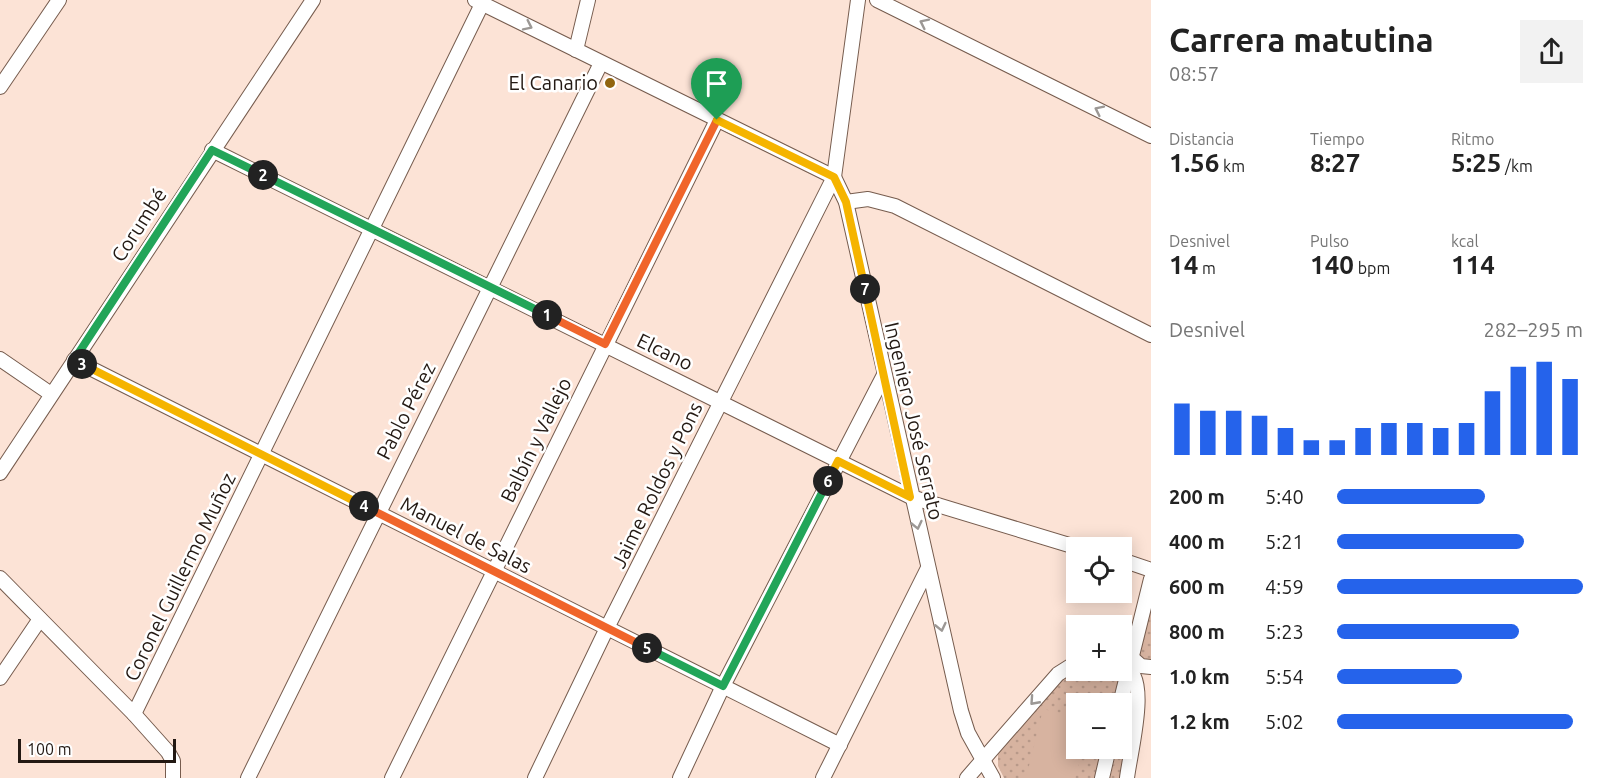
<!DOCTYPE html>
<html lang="es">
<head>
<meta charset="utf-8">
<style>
  :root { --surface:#fff; --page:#f2f2f2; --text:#222; --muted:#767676; --accent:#2563eb }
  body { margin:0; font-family:Ubuntu,sans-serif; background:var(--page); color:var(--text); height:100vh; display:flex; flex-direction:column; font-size:22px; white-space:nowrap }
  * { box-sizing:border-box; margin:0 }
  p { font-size:20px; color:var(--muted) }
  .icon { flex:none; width:33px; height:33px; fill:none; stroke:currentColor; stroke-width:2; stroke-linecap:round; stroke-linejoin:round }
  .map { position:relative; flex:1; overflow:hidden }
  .sheet { display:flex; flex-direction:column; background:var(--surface); width:450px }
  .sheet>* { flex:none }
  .buttons { position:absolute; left:1066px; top:537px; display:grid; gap:12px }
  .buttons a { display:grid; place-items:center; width:66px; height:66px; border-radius:0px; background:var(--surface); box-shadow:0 3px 15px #0003; font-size:30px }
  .scale { position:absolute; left:18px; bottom:15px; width:158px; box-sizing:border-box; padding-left:6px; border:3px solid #231913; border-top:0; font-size:16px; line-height:21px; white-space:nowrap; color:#231913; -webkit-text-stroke:4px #fff; paint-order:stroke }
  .pin { position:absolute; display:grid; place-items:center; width:51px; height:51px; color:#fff; margin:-62px -26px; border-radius:50% 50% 50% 0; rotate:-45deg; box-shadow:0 0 6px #0007 }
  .pin .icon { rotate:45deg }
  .km { position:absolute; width:30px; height:30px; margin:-15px; border-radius:50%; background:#222; color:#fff; font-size:16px; line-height:30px; text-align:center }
  .round { display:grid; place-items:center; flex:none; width:63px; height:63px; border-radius:0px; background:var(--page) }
  .summary { display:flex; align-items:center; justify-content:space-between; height:102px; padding:0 18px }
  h1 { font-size:33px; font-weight:600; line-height:45px }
  .metrics { display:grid; grid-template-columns:repeat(3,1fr); gap:9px; height:102px; padding:6px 18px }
  .metrics div { display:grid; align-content:center }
  .metrics b { font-size:26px; font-weight:600 }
  .metrics small { font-size:16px; font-weight:400 }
  .metrics p { font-size:16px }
  .chart { height:168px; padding:12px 18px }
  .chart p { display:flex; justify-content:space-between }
  .chart svg { width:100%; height:108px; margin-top:6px; stroke:var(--accent); stroke-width:6 }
  ul { padding:0 18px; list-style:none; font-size:20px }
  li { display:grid; grid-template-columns:96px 72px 1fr; align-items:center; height:45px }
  li i { height:15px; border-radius:8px; background:var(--accent) }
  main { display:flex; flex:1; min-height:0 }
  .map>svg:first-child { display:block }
  .grass { fill:url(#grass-dots) }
  .garden { fill:#d7b3a0 }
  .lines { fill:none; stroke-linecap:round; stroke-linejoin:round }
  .minor-casing { stroke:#765c4e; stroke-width:16 }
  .minor { stroke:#fff; stroke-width:14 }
  .oneway { stroke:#9c9895 }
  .split-1-casing { stroke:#fff; stroke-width:12 }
  .split-2-casing { stroke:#fff; stroke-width:12 }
  .split-3-casing { stroke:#fff; stroke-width:12 }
  .split-4-casing { stroke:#fff; stroke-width:12 }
  .split-5-casing { stroke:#fff; stroke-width:12 }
  .split-6-casing { stroke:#fff; stroke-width:12 }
  .split-7-casing { stroke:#fff; stroke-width:12 }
  .split-8-casing { stroke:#fff; stroke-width:12 }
  .split-1 { stroke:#f0652b; stroke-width:8 }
  .split-2 { stroke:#22a559; stroke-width:8 }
  .split-3 { stroke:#22a559; stroke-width:8 }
  .split-4 { stroke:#f5b400; stroke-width:8 }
  .split-5 { stroke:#f0652b; stroke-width:8 }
  .split-6 { stroke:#22a559; stroke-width:8 }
  .split-7 { stroke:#f5b400; stroke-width:8 }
  .split-8 { stroke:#f5b400; stroke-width:8 }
  .poi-dot { fill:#91650f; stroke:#fff; stroke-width:2 }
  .labels { text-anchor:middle; stroke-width:5; stroke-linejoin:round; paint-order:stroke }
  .poi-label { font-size:20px; fill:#231913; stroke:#fff; text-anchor:end }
  .street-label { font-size:20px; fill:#231913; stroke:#fff }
</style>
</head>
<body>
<main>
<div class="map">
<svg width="1151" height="778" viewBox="0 0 1151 778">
  <defs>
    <pattern id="grass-dots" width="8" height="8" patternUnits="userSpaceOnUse" patternTransform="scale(1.5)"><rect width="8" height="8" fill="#d7b3a0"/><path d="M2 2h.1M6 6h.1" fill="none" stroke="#b89989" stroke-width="1.8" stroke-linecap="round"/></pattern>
  </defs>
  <rect width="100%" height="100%" fill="#fce3d6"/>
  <g class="grass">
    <path d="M1151,605V662L1141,659L1139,649Z"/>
    <path d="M1077,669L1115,672L1119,680L1114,703L1077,704V748L1103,749L1095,778H1004L998,766V753L1064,677Z"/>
    <path d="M1134,689L1122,778H1110L1117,749L1122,748V727L1130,692Z"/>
  </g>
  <path class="garden" d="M1043,709L1077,717V748L1083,749L1075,778H1026Z"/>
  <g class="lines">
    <defs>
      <g id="minor">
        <path d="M475,0L834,177L846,202L961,711L968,733L993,778"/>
        <path d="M877,0L1151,136"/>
        <path d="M576,50L588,0"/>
        <path d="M0,87L59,0"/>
        <path d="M212,150L911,497L1079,548"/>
        <path d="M846,202L868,199L895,206L1151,335"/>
        <path d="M0,359L51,394"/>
        <path d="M74,360L840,745"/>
        <path d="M0,473L313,0"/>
        <path d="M1122,560L1151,570"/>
        <path d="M0,578L134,714L168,752L173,761V778"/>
        <path d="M1132,658L1141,666L1151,667"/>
        <path d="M1124,667C1151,675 1130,752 1127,778"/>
        <path d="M0,678L40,619"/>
        <path d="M1120,704L1151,579"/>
        <path d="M134,714L482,4"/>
        <path d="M248,778C364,539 485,302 601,63"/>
        <path d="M392,778L717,120"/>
        <path d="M535,778L607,628L834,177L858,0"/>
        <path d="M680,778L723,686L884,375"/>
        <path d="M823,778L927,570"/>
        <path d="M967,778L1058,674L1077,662"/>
        <path d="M1102,778L1109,748"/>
      </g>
    </defs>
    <use href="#minor" class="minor-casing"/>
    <use href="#minor" class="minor"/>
  </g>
  <defs><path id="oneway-chevron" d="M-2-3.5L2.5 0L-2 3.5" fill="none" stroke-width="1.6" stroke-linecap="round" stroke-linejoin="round" transform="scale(1.5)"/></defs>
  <g class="oneway">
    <use href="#oneway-chevron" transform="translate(924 23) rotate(-154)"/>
    <use href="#oneway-chevron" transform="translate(528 26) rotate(26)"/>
    <use href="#oneway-chevron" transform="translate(1099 110) rotate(-154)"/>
    <use href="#oneway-chevron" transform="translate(917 525) rotate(77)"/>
    <use href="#oneway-chevron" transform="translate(941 627) rotate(77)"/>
    <use href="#oneway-chevron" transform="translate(1034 701) rotate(132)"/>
  </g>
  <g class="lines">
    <defs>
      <path id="split-1" d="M547,315L605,344L717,120"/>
      <path id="split-2" d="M263,175L547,315"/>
      <path id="split-3" d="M82,364L74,360L212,150L263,175"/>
      <path id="split-4" d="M82,364L364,506"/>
      <path id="split-5" d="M364,506L647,648"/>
      <path id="split-6" d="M647,648L723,686L828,481"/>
      <path id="split-7" d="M828,481L838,461L910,497L865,289"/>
      <path id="split-8" d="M717,120L834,177L846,202L865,289"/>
    </defs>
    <use href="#split-1" class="split-1-casing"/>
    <use href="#split-2" class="split-2-casing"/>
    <use href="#split-3" class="split-3-casing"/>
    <use href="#split-4" class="split-4-casing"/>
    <use href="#split-5" class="split-5-casing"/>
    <use href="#split-6" class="split-6-casing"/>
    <use href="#split-7" class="split-7-casing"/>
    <use href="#split-8" class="split-8-casing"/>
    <use href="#split-1" class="split-1"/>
    <use href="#split-2" class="split-2"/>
    <use href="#split-3" class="split-3"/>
    <use href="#split-4" class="split-4"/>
    <use href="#split-5" class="split-5"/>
    <use href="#split-6" class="split-6"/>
    <use href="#split-7" class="split-7"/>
    <use href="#split-8" class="split-8"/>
  </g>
  <circle class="poi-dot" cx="610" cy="83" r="6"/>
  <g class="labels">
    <g class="poi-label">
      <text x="598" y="90">El Canario</text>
    </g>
    <g class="street-label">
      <text transform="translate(139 225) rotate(-57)" y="7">Corumbé</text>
      <text transform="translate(665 352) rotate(26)" y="7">Elcano</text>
      <text transform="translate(406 411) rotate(-63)" y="7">Pablo Pérez</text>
      <text transform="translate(914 421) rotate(77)" y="7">Ingeniero José Serrato</text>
      <text transform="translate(536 440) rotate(-64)" y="7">Balbín y Vallejo</text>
      <text transform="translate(657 485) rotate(-64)" y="7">Jaime Roldos y Pons</text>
      <text transform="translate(466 535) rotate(27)" y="7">Manuel de Salas</text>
      <text transform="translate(180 577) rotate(-64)" y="7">Coronel Guillermo Muñoz</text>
    </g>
  </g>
</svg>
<div class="buttons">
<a><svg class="icon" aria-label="locate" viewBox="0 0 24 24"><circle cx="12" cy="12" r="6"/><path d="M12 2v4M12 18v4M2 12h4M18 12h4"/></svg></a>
<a>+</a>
<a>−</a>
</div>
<div class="scale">100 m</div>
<div class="pin" style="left:717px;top:120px;background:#1e9e55"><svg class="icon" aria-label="arrive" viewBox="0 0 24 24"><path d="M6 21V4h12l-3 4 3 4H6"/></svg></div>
<b class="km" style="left:547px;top:315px">1</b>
<b class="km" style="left:263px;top:175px">2</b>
<b class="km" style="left:82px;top:364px">3</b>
<b class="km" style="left:364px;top:506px">4</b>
<b class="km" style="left:647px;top:648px">5</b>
<b class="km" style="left:828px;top:481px">6</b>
<b class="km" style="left:865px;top:289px">7</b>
</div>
<section class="sheet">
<div class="summary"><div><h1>Carrera matutina</h1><p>08:57</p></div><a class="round"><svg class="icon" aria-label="share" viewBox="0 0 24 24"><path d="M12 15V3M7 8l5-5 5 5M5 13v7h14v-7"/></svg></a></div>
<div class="metrics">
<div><p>Distancia</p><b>1.56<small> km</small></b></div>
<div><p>Tiempo</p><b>8:27</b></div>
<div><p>Ritmo</p><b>5:25<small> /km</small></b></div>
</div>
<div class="metrics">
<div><p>Desnivel</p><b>14<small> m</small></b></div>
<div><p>Pulso</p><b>140<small> bpm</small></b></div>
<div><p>kcal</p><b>114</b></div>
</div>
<div class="chart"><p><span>Desnivel</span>282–295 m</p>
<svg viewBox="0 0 160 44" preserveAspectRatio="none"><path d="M5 44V23M15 44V26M25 44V26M35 44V28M45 44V33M55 44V38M65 44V38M75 44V33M85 44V31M95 44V31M105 44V33M115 44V31M125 44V18M135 44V8M145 44V6M155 44V13"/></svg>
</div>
<ul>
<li><b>200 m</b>5:40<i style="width:60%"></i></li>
<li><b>400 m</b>5:21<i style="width:76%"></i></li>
<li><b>600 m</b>4:59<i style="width:100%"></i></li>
<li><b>800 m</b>5:23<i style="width:74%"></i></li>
<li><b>1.0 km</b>5:54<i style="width:51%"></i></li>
<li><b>1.2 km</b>5:02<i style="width:96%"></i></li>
</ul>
</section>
</main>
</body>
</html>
